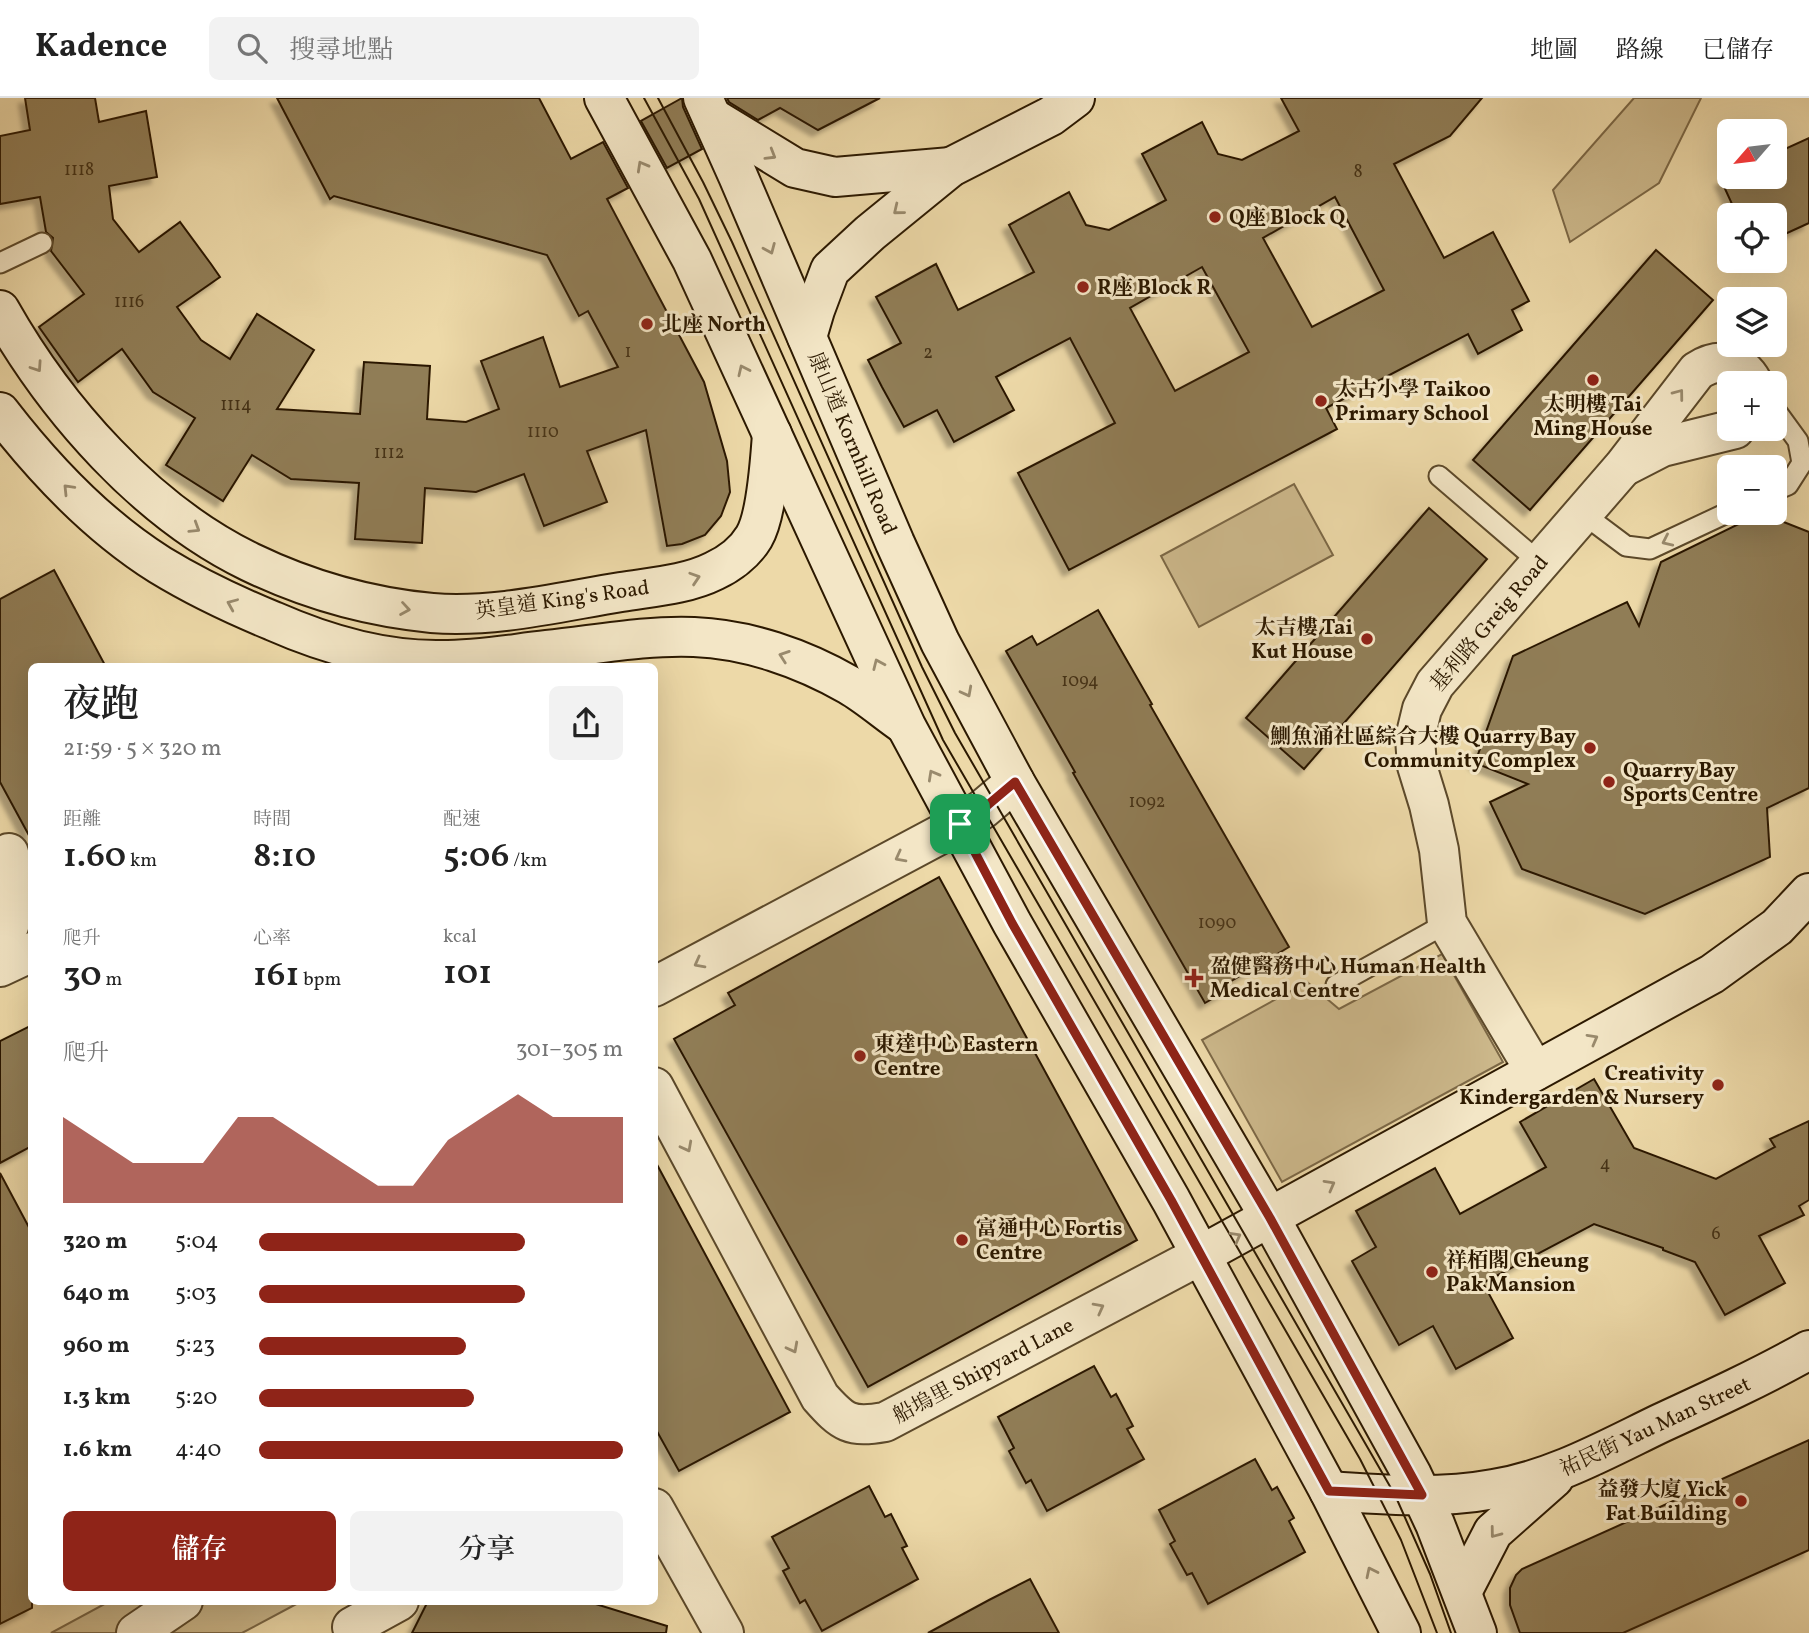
<!DOCTYPE html>
<html lang="zh-TW">
<head>
<meta charset="utf-8">
<style>
  :root { --surface:#fff; --page:#f2f2f2; --text:#222; --muted:#767676; --line:#e0e0e0; --accent:#8f2418 }
  body { margin:0; font-family:Vollkorn,"Noto Serif TC",serif; background:var(--page); color:var(--text); height:100vh; display:flex; flex-direction:column; font-size:26px; white-space:nowrap }
  * { box-sizing:border-box; margin:0 }
  p { font-size:23px; color:var(--muted) }
  .icon { flex:none; width:38px; height:38px; fill:none; stroke:currentColor; stroke-width:2; stroke-linecap:round; stroke-linejoin:round }
  .map { position:relative; flex:1; overflow:hidden }
  .sheet { position:absolute; left:28px; top:565px; width:630px; height:942px; display:flex; flex-direction:column; background:var(--surface); border-radius:10px; box-shadow:0 7px 28px #0002 }
  .sheet>* { flex:none }
  .needle { width:46px; rotate:242deg }
  .buttons { position:absolute; left:1717px; top:21px; display:grid; gap:14px }
  .buttons a { display:grid; place-items:center; width:70px; height:70px; border-radius:10px; background:var(--surface); box-shadow:0 7px 28px #0002; font-size:35px }
  .pin { position:absolute; display:grid; place-items:center; width:60px; height:60px; color:#fff; margin:-30px; border-radius:14px; box-shadow:0 4px 10px #0006 }
  .round { display:grid; place-items:center; flex:none; width:74px; height:74px; border-radius:10px; background:var(--page) }
  .overview { display:flex; align-items:center; justify-content:space-between; height:119px; padding:0 35px }
  h1 { font-size:38px; font-weight:600; line-height:52px }
  .metrics { display:grid; grid-template-columns:repeat(3,1fr); gap:10px; height:119px; padding:7px 35px }
  .metrics div { display:grid; align-content:center }
  .metrics b { font-size:35px; font-weight:600 }
  .metrics small { font-size:19px; font-weight:400 }
  .metrics p { font-size:19px }
  .chart { height:196px; padding:14px 35px }
  .chart p { display:flex; justify-content:space-between }
  .chart svg { width:100%; height:126px; margin-top:7px; fill:var(--accent); opacity:.7 }
  .primary-button { display:flex; gap:14px; margin-top:auto; padding:14px 35px }
  .primary-button a { flex:1; height:80px; border-radius:10px; background:var(--accent); color:#fff; font-size:28px; font-weight:600; line-height:80px; text-align:center }
  .primary-button a+a { background:var(--page); color:var(--text) }
  ul { padding:0 35px; list-style:none; font-size:23px }
  li { display:grid; grid-template-columns:112px 84px 1fr; align-items:center; height:52px }
  li i { height:18px; border-radius:9px; background:var(--accent) }
  header { display:flex; align-items:center; gap:42px; box-sizing:border-box; height:98px; padding:0 35px; background:var(--surface); border-bottom:2px solid var(--line) }
  header strong { font-size:33px }
  nav { display:flex; gap:38px; margin-inline-start:auto; font-size:24px }
  .search { width:490px; height:63px; background:var(--page); display:flex; align-items:center; gap:18px; box-sizing:border-box; padding:0 24px; border-radius:10px; color:var(--muted); font-size:26px }
  .map>svg:first-child { display:block }
  .green { fill:#ccb88b; stroke:#7c6846; stroke-width:2 }
  .building { fill:#907d57; stroke:#2c1900; stroke-width:2; fill-rule:evenodd; filter:url(#shadow) }
  .lines { fill:none; stroke-linecap:round; stroke-linejoin:round }
  .lane-casing { stroke:#5c492a; stroke-width:23 }
  .street-casing { stroke:#5c492a; stroke-width:42 }
  .secondary-casing { stroke:#2c1900; stroke-width:42 }
  .lane { stroke:#f3e6c6; stroke-width:19 }
  .street { stroke:#f3e6c6; stroke-width:38 }
  .secondary { stroke:#f3e6c6; stroke-width:38 }
  .tram { stroke:#2c1900; stroke-width:2 }
  .oneway { stroke:#998a6d }
  .route-casing { stroke:#fff; stroke-width:14 }
  .route { stroke:#8f2418; stroke-width:9 }
  .poi-dot { fill:#8f2418; stroke:#f3e6c6; stroke-width:2.5 }
  .labels { text-anchor:middle; stroke-width:6; stroke-linejoin:round; paint-order:stroke }
  .number-label { font-size:18px; fill:#453216 }
  .poi-label { font-size:21px; font-weight:bold; fill:#2c1900; stroke:#f3e6c6; text-anchor:start }
  .street-label { font-size:21px; fill:#2c1900; stroke:#f3e6c6 }
</style>
</head>
<body>
<header>
<strong>Kadence</strong>
<div class="search"><svg class="icon" aria-label="search" viewBox="0 0 24 24"><circle cx="10" cy="10" r="6"/><path d="M15 15l6 6"/></svg>搜尋地點</div>
<nav><a>地圖</a><a>路線</a><a>已儲存</a></nav>
</header>
<div class="map">
<svg width="1809" height="1535" viewBox="0 0 1809 1535">
  <defs>
    <filter id="shadow"><feDropShadow dx="-6" dy="6" stdDeviation="2" flood-color="#0004"/></filter>
  </defs>
  <rect width="100%" height="100%" fill="#edd9a8"/>
  <filter id="stains"><feTurbulence type="fractalNoise" baseFrequency=".00286" numOctaves="4"/><feColorMatrix values="0 0 0 0 .2 0 0 0 0 .09 0 0 0 0 .02 0 0 0 .5 -.17"/></filter>
  <radialGradient id="worn" r=".72"><stop offset=".6" stop-color="#630" stop-opacity="0"/><stop offset="1" stop-color="#630" stop-opacity=".3"/></radialGradient>
  <g class="green">
    <path d="M1634,0H1701L1659,85L1570,144L1553,92Z"/>
    <path d="M1294,386L1333,457L1199,529L1161,458Z"/>
    <path d="M1442,856L1503,964L1282,1084L1202,942L1307,884L1339,911Z"/>
    <path d="M110,1503H302L242,1535H51Z"/>
  </g>
  <g class="building">
    <path d="M25,0H95L99,24L146,13L157,79L109,88L113,121L139,154L180,124L211,166L220,179L177,209L201,242L230,261L257,216L314,252L277,311L360,316L364,264L430,268L427,321L466,324L499,311L481,263L543,239L560,289L618,269L588,213L579,218L547,157L334,98L330,101L277,0H539L571,61L603,44L628,90L607,101L704,284L727,363L730,394L721,418L705,437L682,446L667,448L646,332L587,353L607,404L544,428L524,376L476,394L425,390L422,445L355,441L359,385L291,381L252,357L223,403L166,367L195,320L153,294L122,251L78,284L39,229L84,196L51,153L53,140L46,134L40,99L0,106V38L30,32Z"/>
    <path d="M682,0L683,9L702,51L667,70L641,23Z"/>
    <path d="M727,0H880L818,32L780,10L758,22L729,4Z"/>
    <path d="M1281,0H1482L1450,38L1394,66L1444,160L1493,134L1529,203L1512,212L1522,232L1478,256L1468,236L1326,310L1337,331L1069,472L1018,375L1115,325L1070,240L996,279L1014,312L954,344L937,312L904,329L882,289L868,262L901,245L876,199L936,166L958,212L1034,174L1009,127L1069,94L1086,127L1109,132L1166,102L1142,56L1202,24L1218,56L1242,62L1299,33ZM1335,99L1384,192L1312,229L1263,140ZM1202,169L1249,254L1175,293L1130,210Z"/>
    <path d="M1809,40V125L1774,141V117H1737L1721,82L1729,79H1774V56Z"/>
    <path d="M1656,152L1713,202L1530,412L1473,362Z"/>
    <path d="M1429,410L1487,461L1304,671L1246,620Z"/>
    <path d="M1761,415L1809,434V690L1767,710L1770,759L1645,816L1522,771L1490,704L1528,686L1475,665L1513,558L1627,504L1639,528L1661,464Z"/>
    <path d="M54,472L106,569H32V743L0,684V501Z"/>
    <path d="M1098,512L1152,606L1150,607L1289,849L1228,885L1231,890L1205,905L1073,675L1075,674L1006,553L1032,538L1037,547Z"/>
    <path d="M939,779L1137,1142L868,1289L674,941L735,907L728,895Z"/>
    <path d="M32,927V1048L0,1065V943Z"/>
    <path d="M1594,981L1634,1050L1716,1081L1775,1049L1770,1041L1809,1023V1102L1799,1108L1804,1117L1759,1138L1785,1185L1725,1217L1695,1164L1663,1152V1150L1594,1126L1483,1185L1513,1240L1456,1271L1433,1228L1399,1247L1352,1163L1376,1149L1356,1113L1435,1070L1460,1116L1546,1069L1520,1024Z"/>
    <path d="M654,1061L790,1314L679,1373L654,1328Z"/>
    <path d="M0,1075L32,1135V1510L0,1526Z"/>
    <path d="M1094,1268L1111,1299L1116,1296L1133,1328L1127,1331L1144,1361L1047,1413L1031,1382L1026,1385L1009,1353L1014,1350L998,1319Z"/>
    <path d="M1809,1342V1452L1623,1535H1520L1510,1507V1490L1516,1477L1522,1471Z"/>
    <path d="M1255,1361L1272,1392L1277,1389L1294,1420L1289,1423L1305,1454L1208,1506L1192,1475L1187,1477L1170,1446L1175,1443L1159,1412Z"/>
    <path d="M869,1388L885,1419L891,1416L907,1448L902,1450L918,1481L822,1533L805,1502L800,1505L783,1473L789,1470L772,1439Z"/>
    <path d="M1030,1481L1059,1535H928L989,1502Z"/>
    <path d="M428,1503H586L667,1528L666,1535H412Z"/>
  </g>
  <g class="lines">
    <defs>
      <g id="lane">
        <path d="M0,165L42,145"/>
        <path d="M1774,310L1798,343L1802,365L1788,387L1774,393"/>
        <path d="M1439,378L1539,464"/>
        <path d="M1582,415L1626,448L1650,451L1729,414"/>
        <path d="M1336,887L1447,825"/>
      </g>
      <g id="street">
        <path d="M1627,367L1662,349L1735,331"/>
        <path d="M0,843L9,828L19,796L9,755"/>
        <path d="M0,869L32,854"/>
        <path d="M654,889L960,726L983,711L1015,684"/>
        <path d="M1535,973L1447,825L1439,752L1429,707L1417,668L1415,640L1422,611L1435,586L1623,369L1697,273C1718,259 1741,262 1753,285"/>
        <path d="M654,989L820,1299C843,1325 850,1330 885,1324L1201,1157"/>
        <path d="M654,1410L724,1535"/>
        <path d="M352,1529L399,1503"/>
        <path d="M136,1535L183,1503"/>
      </g>
      <g id="secondary">
        <path d="M604,0L692,162L906,628L1012,825L1171,1102L1329,1393L1401,1535"/>
        <path d="M703,0L738,78L895,445L940,544L1015,684L1270,1120L1412,1377L1435,1426L1477,1535"/>
        <path d="M713,20L795,70L835,79L951,69"/>
        <path d="M0,212C56,311 145,413 250,464C308,492 368,509 432,515C495,520 559,504 621,494C651,489 686,487 714,473C729,466 745,454 754,439C767,417 770,362 772,336"/>
        <path d="M807,239L815,212L830,172L870,135L951,69L1051,18L1075,0"/>
        <path d="M0,314C44,371 98,428 160,467C196,489 234,507 273,523C323,545 381,562 436,562C473,563 510,556 547,552C595,547 645,537 694,539C747,541 802,560 849,587C868,598 886,614 905,627"/>
        <path d="M1201,1157L1712,876L1777,829L1809,795"/>
        <path d="M1329,1393C1384,1397 1440,1401 1494,1391C1554,1381 1607,1351 1661,1325C1711,1302 1761,1279 1809,1252"/>
        <path d="M1462,1494L1493,1434L1554,1380"/>
      </g>
    </defs>
    <use href="#lane" class="lane-casing"/>
    <use href="#street" class="street-casing"/>
    <use href="#secondary" class="secondary-casing"/>
    <use href="#lane" class="lane"/>
    <use href="#street" class="street"/>
    <use href="#secondary" class="secondary"/>
    <g class="tram">
      <path d="M644,0L699,101L943,642L1360,1361L1401,1442L1437,1535"/>
      <path d="M658,0L703,84L732,144L922,569L955,635L1395,1397L1430,1476L1451,1535"/>
    </g>
  </g>
  <defs><path id="oneway-chevron" d="M-2-3.5L2.5 0L-2 3.5" fill="none" stroke-width="1.6" stroke-linecap="round" stroke-linejoin="round" transform="scale(1.75)"/></defs>
  <g class="oneway">
    <use href="#oneway-chevron" transform="translate(771 57) rotate(31)"/>
    <use href="#oneway-chevron" transform="translate(642 68) rotate(-119)"/>
    <use href="#oneway-chevron" transform="translate(898 112) rotate(141)"/>
    <use href="#oneway-chevron" transform="translate(770 151) rotate(67)"/>
    <use href="#oneway-chevron" transform="translate(37 269) rotate(56)"/>
    <use href="#oneway-chevron" transform="translate(743 272) rotate(-115)"/>
    <use href="#oneway-chevron" transform="translate(1679 296) rotate(-53)"/>
    <use href="#oneway-chevron" transform="translate(68 391) rotate(-134)"/>
    <use href="#oneway-chevron" transform="translate(195 430) rotate(32)"/>
    <use href="#oneway-chevron" transform="translate(1667 443) rotate(155)"/>
    <use href="#oneway-chevron" transform="translate(695 480) rotate(-18)"/>
    <use href="#oneway-chevron" transform="translate(232 506) rotate(-157)"/>
    <use href="#oneway-chevron" transform="translate(405 511) rotate(9)"/>
    <use href="#oneway-chevron" transform="translate(784 558) rotate(-161)"/>
    <use href="#oneway-chevron" transform="translate(878 566) rotate(-114)"/>
    <use href="#oneway-chevron" transform="translate(967 594) rotate(62)"/>
    <use href="#oneway-chevron" transform="translate(933 677) rotate(-119)"/>
    <use href="#oneway-chevron" transform="translate(900 759) rotate(152)"/>
    <use href="#oneway-chevron" transform="translate(699 865) rotate(152)"/>
    <use href="#oneway-chevron" transform="translate(1593 941) rotate(-29)"/>
    <use href="#oneway-chevron" transform="translate(687 1049) rotate(62)"/>
    <use href="#oneway-chevron" transform="translate(1330 1087) rotate(-29)"/>
    <use href="#oneway-chevron" transform="translate(1236 1139) rotate(-29)"/>
    <use href="#oneway-chevron" transform="translate(1099 1210) rotate(-28)"/>
    <use href="#oneway-chevron" transform="translate(793 1250) rotate(62)"/>
    <use href="#oneway-chevron" transform="translate(1495 1435) rotate(127)"/>
    <use href="#oneway-chevron" transform="translate(1371 1474) rotate(-116)"/>
  </g>
  <g class="lines">
    <defs>
      <path id="route" d="M1015,684L1270,1120L1422,1397L1329,1393L1171,1102L1012,825L960,726L983,711Z"/>
    </defs>
    <use href="#route" class="route-casing"/>
    <use href="#route" class="route"/>
  </g>
  <g class="poi-dot">
    <circle cx="1215" cy="119" r="7"/>
    <circle cx="1083" cy="189" r="7"/>
    <circle cx="647" cy="226" r="7"/>
    <circle cx="1593" cy="282" r="7"/>
    <circle cx="1321" cy="303" r="7"/>
    <circle cx="1367" cy="541" r="7"/>
    <circle cx="1590" cy="650" r="7"/>
    <circle cx="1609" cy="684" r="7"/>
    <path d="M1190.5 869.5h7v7h7v7h-7v7h-7v-7h-7v-7h7z"/>
    <circle cx="860" cy="958" r="7"/>
    <circle cx="1718" cy="987" r="7"/>
    <circle cx="962" cy="1142" r="7"/>
    <circle cx="1432" cy="1174" r="7"/>
    <circle cx="1741" cy="1403" r="7"/>
  </g>
  <g class="labels">
    <g class="number-label">
      <text x="79" y="77">1118</text>
      <text x="1358" y="79">8</text>
      <text x="129" y="209">1116</text>
      <text x="628" y="259">1</text>
      <text x="928" y="260">2</text>
      <text x="236" y="312">1114</text>
      <text x="543" y="339">1110</text>
      <text x="389" y="360">1112</text>
      <text x="1080" y="588">1094</text>
      <text x="1147" y="709">1092</text>
      <text x="1217" y="830">1090</text>
      <text x="1605" y="1071">4</text>
      <text x="1716" y="1141">6</text>
    </g>
    <g class="poi-label">
      <text x="1229" y="126">Q座 Block Q</text>
      <text x="1097" y="196">R座 Block R</text>
      <text x="661" y="233">北座 North</text>
      <text x="1335" y="298">太古小學 Taikoo<tspan x="1335" dy="24">Primary School</tspan></text>
      <text x="1593" y="313" text-anchor="middle">太明樓 Tai<tspan x="1593" dy="24">Ming House</tspan></text>
      <text x="1353" y="536" text-anchor="end">太吉樓 Tai<tspan x="1353" dy="24">Kut House</tspan></text>
      <text x="1576" y="645" text-anchor="end">鰂魚涌社區綜合大樓 Quarry Bay<tspan x="1576" dy="24">Community Complex</tspan></text>
      <text x="1623" y="679">Quarry Bay<tspan x="1623" dy="24">Sports Centre</tspan></text>
      <text x="1210" y="875">盈健醫務中心 Human Health<tspan x="1210" dy="24">Medical Centre</tspan></text>
      <text x="874" y="953">東達中心 Eastern<tspan x="874" dy="24">Centre</tspan></text>
      <text x="1704" y="982" text-anchor="end">Creativity<tspan x="1704" dy="24">Kindergarden &amp; Nursery</tspan></text>
      <text x="976" y="1137">富通中心 Fortis<tspan x="976" dy="24">Centre</tspan></text>
      <text x="1446" y="1169">祥栢閣 Cheung<tspan x="1446" dy="24">Pak Mansion</tspan></text>
      <text x="1727" y="1398" text-anchor="end">益發大廈 Yick<tspan x="1727" dy="24">Fat Building</tspan></text>
    </g>
    <g class="street-label">
      <text transform="translate(853 345) rotate(67)" y="7">康山道 Kornhill Road</text>
      <text transform="translate(562 501) rotate(-8)" y="7">英皇道 King's Road</text>
      <text transform="translate(1489 525) rotate(-50)" y="7">基利路 Greig Road</text>
      <text transform="translate(983 1272) rotate(-28)" y="7">船塢里 Shipyard Lane</text>
      <text transform="translate(1655 1328) rotate(-25)" y="7">祐民街 Yau Man Street</text>
    </g>
  </g>
  <rect width="100%" height="100%" filter="url(#stains)"/>
  <rect width="100%" height="100%" fill="url(#worn)"/>
</svg>
<div class="buttons">
<a><svg class="needle" viewBox="-14 -14 28 28"><path d="M0-13l5 13h-10z" fill="#e53935"/><path d="M0 13l5-13h-10z" fill="#767676"/></svg></a>
<a><svg class="icon" aria-label="locate" viewBox="0 0 24 24"><circle cx="12" cy="12" r="6"/><path d="M12 2v4M12 18v4M2 12h4M18 12h4"/></svg></a>
<a><svg class="icon" aria-label="layers" viewBox="0 0 24 24"><path d="M12 4l9 5-9 5-9-5zM3 14l9 5 9-5"/></svg></a>
<a>+</a>
<a>−</a>
</div>
<div class="pin" style="left:960px;top:726px;background:#1e9e55"><svg class="icon" aria-label="arrive" viewBox="0 0 24 24"><path d="M6 21V4h12l-3 4 3 4H6"/></svg></div>
<section class="sheet">
<div class="overview"><div><h1>夜跑</h1><p>21:59 · 5 × 320 m</p></div><a class="round"><svg class="icon" aria-label="share" viewBox="0 0 24 24"><path d="M12 15V3M7 8l5-5 5 5M5 13v7h14v-7"/></svg></a></div>
<div class="metrics">
<div><p>距離</p><b>1.60<small> km</small></b></div>
<div><p>時間</p><b>8:10</b></div>
<div><p>配速</p><b>5:06<small> /km</small></b></div>
</div>
<div class="metrics">
<div><p>爬升</p><b>30<small> m</small></b></div>
<div><p>心率</p><b>161<small> bpm</small></b></div>
<div><p>kcal</p><b>101</b></div>
</div>
<div class="chart"><p><span>爬升</span>301–305 m</p>
<svg viewBox="0 0 160 44" preserveAspectRatio="none"><path d="M0 44V14L10 22L20 30L30 30L40 30L50 14L60 14L70 22L80 30L90 38L100 38L110 22L120 14L130 6L140 14L150 14L160 14V44z"/></svg>
</div>
<ul>
<li><b>320 m</b>5:04<i style="width:73%"></i></li>
<li><b>640 m</b>5:03<i style="width:73%"></i></li>
<li><b>960 m</b>5:23<i style="width:57%"></i></li>
<li><b>1.3 km</b>5:20<i style="width:59%"></i></li>
<li><b>1.6 km</b>4:40<i style="width:100%"></i></li>
</ul>
<div class="primary-button"><a>儲存</a><a>分享</a></div>
</section>
</div>
</body>
</html>
